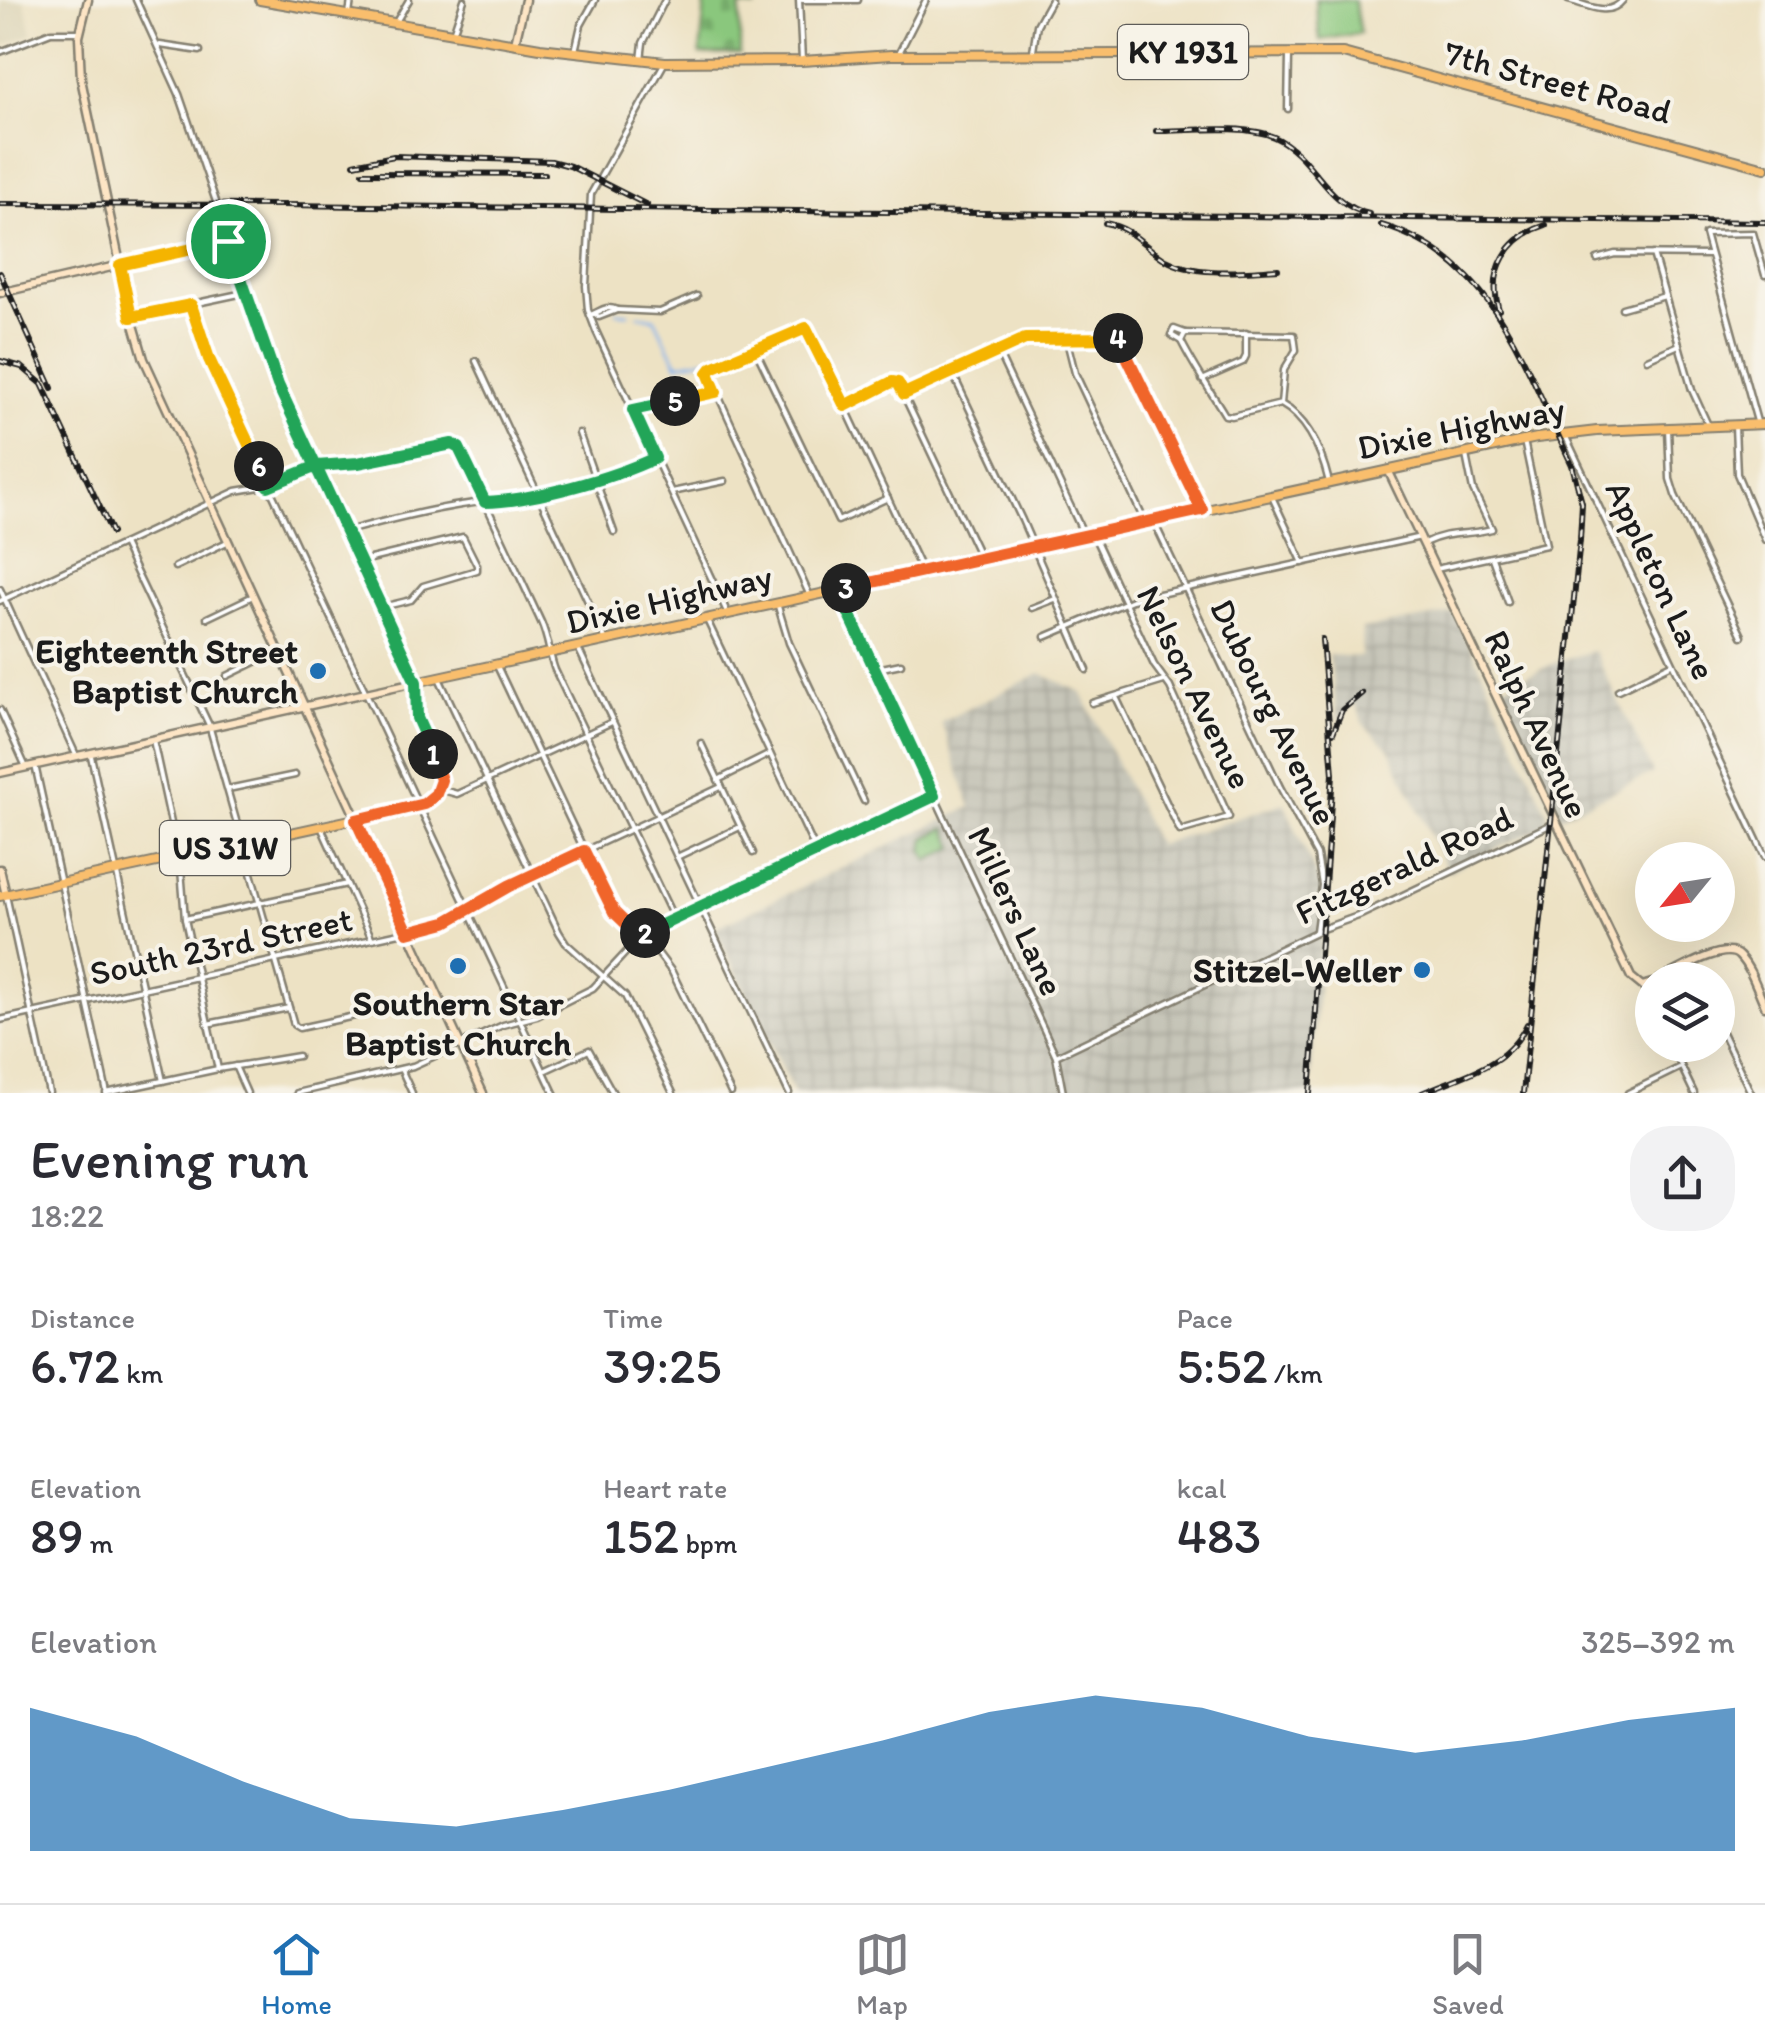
<!DOCTYPE html>
<html lang="en">
<head>
<meta charset="utf-8">
<style>
  :root { --surface:#fff; --page:#f2f2f3; --text:#2b2b33; --muted:#7c7c81; --line:#e1e1e2; --accent:#1f6fb2 }
  body { margin:0; font-family:Itim,sans-serif; background:var(--page); color:var(--text); height:100vh; display:flex; flex-direction:column; font-size:38px; white-space:nowrap }
  * { box-sizing:border-box; margin:0 }
  p { font-size:32px; color:var(--muted) }
  .icon { flex:none; width:55px; height:55px; fill:none; stroke:currentColor; stroke-width:2; stroke-linecap:round; stroke-linejoin:round }
  .map { position:relative; height:1093px; overflow:hidden }
  .sheet { display:flex; flex-direction:column; background:var(--surface); flex:1 }
  .sheet>* { flex:none }
  .needle { width:65px; rotate:240deg }
  .fabs { position:absolute; left:1635px; top:842px; display:grid; gap:20px }
  .fabs a { display:grid; place-items:center; width:100px; height:100px; border-radius:50%; background:var(--surface); box-shadow:0 10px 40px #0002; font-size:50px }
  .pin { position:absolute; display:grid; place-items:center; width:85px; height:85px; color:#fff; margin:-42px; border:5px solid #fff; border-radius:50%; box-shadow:0 2px 10px #0007 }
  .km { position:absolute; width:50px; height:50px; margin:-25px; border-radius:50%; background:#222; color:#fff; font-size:28px; line-height:50px; text-align:center }
  .round { display:grid; place-items:center; flex:none; width:105px; height:105px; border-radius:40px; background:var(--page) }
  .overview { display:flex; align-items:center; justify-content:space-between; height:170px; padding:0 30px }
  h1 { font-size:55px; font-weight:600; line-height:75px }
  .metrics { display:grid; grid-template-columns:repeat(3,1fr); gap:15px; height:170px; padding:10px 30px }
  .metrics div { display:grid; align-content:center }
  .metrics b { font-size:50px; font-weight:600 }
  .metrics small { font-size:28px; font-weight:400 }
  .metrics p { font-size:28px }
  .chart { height:280px; padding:20px 30px }
  .chart p { display:flex; justify-content:space-between }
  .chart svg { width:100%; height:180px; margin-top:10px; fill:var(--accent); opacity:.7 }
  .dock { display:flex; justify-content:space-around; align-items:center; height:140px; border-top:2px solid var(--line); background:var(--surface); font-size:28px; color:var(--muted) }
  .dock a { display:grid; justify-items:center; gap:5px }
  .dock .selected { color:var(--accent) }
  .map>svg:first-child { display:block }
  .built { fill:#dbd3b4 }
  .industrial { fill:url(#industrial-grid) }
  .green { fill:#8ac77d; stroke:#53724c; stroke-width:2.5 }
  .cemetery { fill:url(#cemetery-stones); stroke:#53724c; stroke-width:2.5 }
  .lines { fill:none; stroke-linecap:round; stroke-linejoin:round }
  .stream { stroke:#82b2ed; stroke-width:2.5 }
  .street-casing { stroke:#847f70; stroke-width:9 }
  .secondary-casing { stroke:#847f70; stroke-width:11 }
  .primary-casing { stroke:#847f70; stroke-width:12 }
  .street { stroke:#fff; stroke-width:4 }
  .secondary { stroke:#fde5c5; stroke-width:6 }
  .primary { stroke:#f9be6d; stroke-width:8 }
  .rail-casing { stroke:#1c1c1c; stroke-width:6 }
  .rail { stroke:#f7f3e8; stroke-width:2.5; stroke-dasharray:8; stroke-linecap:butt }
  .split-1-casing { stroke:#fff; stroke-width:20 }
  .split-2-casing { stroke:#fff; stroke-width:20 }
  .split-3-casing { stroke:#fff; stroke-width:20 }
  .split-4-casing { stroke:#fff; stroke-width:20 }
  .split-5-casing { stroke:#fff; stroke-width:20 }
  .split-6-casing { stroke:#fff; stroke-width:20 }
  .split-7-casing { stroke:#fff; stroke-width:20 }
  .split-1 { stroke:#22a559; stroke-width:12 }
  .split-2 { stroke:#f0652b; stroke-width:12 }
  .split-3 { stroke:#22a559; stroke-width:12 }
  .split-4 { stroke:#f0652b; stroke-width:12 }
  .split-5 { stroke:#f5b400; stroke-width:12 }
  .split-6 { stroke:#22a559; stroke-width:12 }
  .split-7 { stroke:#f5b400; stroke-width:12 }
  .poi-dot { fill:#1f6fb2; stroke:#f7f3e8; stroke-width:4 }
  .labels { text-anchor:middle; stroke-width:8; stroke-linejoin:round; paint-order:stroke }
  .shield { fill:#f7f3e8; stroke:#5e5c59; stroke-width:2.5 }
  .shield-label { font-size:32px; font-weight:bold; fill:#1c1c1c }
  .street-label { font-size:35px; fill:#1c1c1c; stroke:#f7f3e8 }
  .poi-label { font-size:35px; font-weight:bold; fill:#1c1c1c; stroke:#f7f3e8; text-anchor:end }
</style>
</head>
<body>
<div class="map">
<svg width="1765" height="1093" viewBox="0 0 1765 1093">
  <defs>
    <pattern id="industrial-grid" width="8" height="8" patternUnits="userSpaceOnUse" patternTransform="scale(2.5)"><rect width="8" height="8" fill="#c6c5b8"/><path d="M0 4h8M4 0v8" fill="none" stroke="#aaa99e"/></pattern>
    <pattern id="cemetery-stones" width="16" height="16" patternUnits="userSpaceOnUse" patternTransform="scale(2.5)"><rect width="16" height="16" fill="#8ac77d"/><path d="M2 7V4a2 2 0 0 1 4 0v3zM10 15v-3a2 2 0 0 1 4 0v3z" fill="#76aa6b"/></pattern>
  </defs>
  <rect width="100%" height="100%" fill="#f7f3e8"/>
  <filter id="ink" filterUnits="userSpaceOnUse"><feTurbulence type="fractalNoise" baseFrequency=".01" numOctaves="2"/><feDisplacementMap in="SourceGraphic" scale="20" xChannelSelector="R" yChannelSelector="G"/><feConvolveMatrix kernelMatrix="1 2 1 2 8 2 1 2 1" color-interpolation-filters="sRGB"/></filter>
  <filter id="wash" filterUnits="userSpaceOnUse"><feTurbulence type="fractalNoise" baseFrequency=".0048" numOctaves="4" result="noise"/><feDisplacementMap in="SourceGraphic" scale="40" xChannelSelector="R" yChannelSelector="G"/><feGaussianBlur stdDeviation="2.25" result="paint"/><feColorMatrix in="noise" values="0 0 0 0 0 0 0 0 0 0 0 0 0 0 0 0 0 1.4 0 .05"/><feComposite in="paint" operator="in"/></filter>
  <g filter="url(#wash)">
    <rect width="100%" height="100%" fill="#ede2c4"/>
    <path class="built" d="M0,0H24L32,34L0,47Z"/>
    <g class="industrial">
      <path d="M1455,613L1547,812L1546,825L1448,872L1389,748L1364,725L1356,705L1349,707L1338,721L1329,655L1361,657L1362,629Z"/>
      <path d="M1594,651L1653,773L1557,818L1498,689L1561,660Z"/>
      <path d="M1040,673L1081,692L1157,845L1284,803L1325,896L1310,1093H794L715,928L971,807L941,722Z"/>
    </g>
    <g class="green">
      <path d="M1315,0H1354L1360,33L1320,40Z"/>
      <path d="M946,828L955,847L928,861L923,850L925,838Z"/>
    </g>
    <path class="cemetery" d="M755,0V8L740,7V54L700,55L705,3L699,0Z"/>
    <g class="lines">
      <g class="stream">
        <path d="M617,312L629,313"/>
        <path d="M638,315L655,319L677,364L723,356"/>
        <path d="M598,317L596,322L601,334"/>
      </g>
    </g>
  </g>
  <g filter="url(#ink)">
    <g class="lines">
      <defs>
        <g id="street">
          <path d="M136,0L179,94L279,385L415,679"/>
          <path d="M799,0L802,60"/>
          <path d="M802,0H858"/>
          <path d="M1568,0C1587,5 1609,18 1623,0"/>
          <path d="M349,15L351,0"/>
          <path d="M396,22L409,0"/>
          <path d="M453,33L464,0"/>
          <path d="M160,45L200,51"/>
          <path d="M575,51L581,25L595,0"/>
          <path d="M1033,51L1037,25L1051,0"/>
          <path d="M0,52L51,32H79"/>
          <path d="M899,53L926,0"/>
          <path d="M641,60L643,43L665,0"/>
          <path d="M665,62L591,194L586,286L588,310L596,331L727,612"/>
          <path d="M1288,109L1289,56"/>
          <path d="M1653,254L1692,390L1708,425"/>
          <path d="M1597,259L1615,254L1709,255"/>
          <path d="M120,265L227,241"/>
          <path d="M191,305L217,376L554,1093"/>
          <path d="M1622,308L1665,296"/>
          <path d="M617,310L660,312L697,296"/>
          <path d="M590,315C599,313 605,304 617,310L599,317L595,314"/>
          <path d="M131,317L244,293"/>
          <path d="M1066,337L1075,373L1144,520"/>
          <path d="M1181,341L1171,335L1174,329L1185,333"/>
          <path d="M997,350L1084,535"/>
          <path d="M756,351L838,521L888,498"/>
          <path d="M1647,359L1679,345"/>
          <path d="M476,361L605,638"/>
          <path d="M952,372L1022,520L1087,670"/>
          <path d="M1202,380L1243,362L1246,356V333"/>
          <path d="M904,394L1025,339L1114,337L1123,345L1202,510"/>
          <path d="M1281,404L1284,370L1296,350L1294,335L1185,333L1181,341C1194,367 1210,390 1225,415L1232,416L1281,404C1308,419 1322,453 1329,482"/>
          <path d="M845,406L892,383H898L980,557"/>
          <path d="M633,409L716,392"/>
          <path d="M1758,425L1705,234L1753,233L1765,275"/>
          <path d="M1735,426L1737,474L1765,540"/>
          <path d="M1668,428L1670,479L1675,495L1742,636"/>
          <path d="M579,433L614,532"/>
          <path d="M1566,437L1765,857"/>
          <path d="M672,492L725,481"/>
          <path d="M1273,499L1303,563"/>
          <path d="M1155,524L1280,787L1317,855L1322,885L1316,931"/>
          <path d="M347,531C384,521 423,511 461,505C526,495 595,487 655,458"/>
          <path d="M1093,534L1154,665L1170,687L1229,817L1180,831L1116,697"/>
          <path d="M1424,543C1451,530 1465,536 1492,529L1473,490L1466,455"/>
          <path d="M123,544L209,725L294,1025L299,1028L373,1012"/>
          <path d="M1492,558L1508,602"/>
          <path d="M362,561L463,537L477,565V570L423,586L411,600L382,607"/>
          <path d="M175,567L227,542"/>
          <path d="M1436,569L1546,545L1524,441"/>
          <path d="M0,589L76,755"/>
          <path d="M838,590L1044,1030L1056,1056L1063,1093"/>
          <path d="M810,596L708,373L712,368L804,328L811,334L922,571"/>
          <path d="M0,601L236,491L272,485L317,465L359,463L454,444L462,453L541,622C549,640 549,655 555,670L674,919"/>
          <path d="M777,603L789,643L864,801"/>
          <path d="M1032,608L1055,599"/>
          <path d="M207,618L253,596"/>
          <path d="M707,620L816,851"/>
          <path d="M1045,637L1132,600L1421,537"/>
          <path d="M578,648L789,1093"/>
          <path d="M497,666L614,913L657,952L672,972L731,1093"/>
          <path d="M877,669L901,664"/>
          <path d="M227,676L278,651"/>
          <path d="M439,678L559,932L566,943L625,996L673,1093"/>
          <path d="M1618,690L1672,664"/>
          <path d="M1092,703L1164,681"/>
          <path d="M0,710L25,765"/>
          <path d="M153,740L181,869L185,919L218,1069"/>
          <path d="M701,743L753,853"/>
          <path d="M91,756L163,1081"/>
          <path d="M35,765L107,1093"/>
          <path d="M718,780L770,754"/>
          <path d="M228,789L295,775"/>
          <path d="M439,789L457,794L612,722"/>
          <path d="M677,857L740,827"/>
          <path d="M347,884L372,939"/>
          <path d="M6,895L49,1093"/>
          <path d="M185,919L347,884L321,827"/>
          <path d="M1689,966L1696,980"/>
          <path d="M1642,986L1652,1007"/>
          <path d="M0,1020L441,924L509,886L721,787"/>
          <path d="M207,1024L289,1008"/>
          <path d="M1718,1024L1751,1093"/>
          <path d="M1671,1045L1694,1093"/>
          <path d="M1056,1056L1322,929L1361,915L1554,823"/>
          <path d="M235,1066L247,1093"/>
          <path d="M401,1069L412,1093"/>
          <path d="M544,1071L589,1050L613,1093"/>
          <path d="M106,1093L218,1069L298,1056"/>
          <path d="M297,1093L413,1066L503,1025L537,1016L593,988L643,934L934,796"/>
          <path d="M1628,1093L1681,1067"/>
        </g>
        <g id="secondary">
          <path d="M88,0L79,37L81,79L130,311L144,359L483,1093"/>
          <path d="M515,43L525,0"/>
          <path d="M0,293L120,265"/>
          <path d="M1388,470L1631,977L1642,986L1652,983"/>
          <path d="M0,773L416,682"/>
          <path d="M0,869L6,895"/>
          <path d="M1659,980C1676,972 1725,941 1739,956C1751,968 1758,991 1765,1006"/>
        </g>
        <g id="primary">
          <path d="M260,0L540,48L665,62L802,61L891,55L1343,53L1765,168"/>
          <path d="M0,896L424,804C461,780 423,746 417,715C414,704 416,693 416,682L1537,438L1597,431L1765,424"/>
        </g>
      </defs>
      <use href="#street" class="street-casing"/>
      <use href="#secondary" class="secondary-casing"/>
      <use href="#primary" class="primary-casing"/>
      <use href="#street" class="street"/>
      <use href="#secondary" class="secondary"/>
      <use href="#primary" class="primary"/>
      <defs>
        <g id="rail">
          <path d="M1156,131C1188,131 1245,124 1274,137C1314,155 1324,204 1369,214"/>
          <path d="M354,164L394,156L551,161L570,166L647,205"/>
          <path d="M363,173L545,174"/>
          <path d="M0,204L282,205L1765,222"/>
          <path d="M1105,223C1133,228 1144,247 1166,260C1197,277 1244,271 1278,269"/>
          <path d="M1381,225C1495,258 1526,370 1572,465L1582,503L1580,540L1523,1093"/>
          <path d="M0,273L52,388"/>
          <path d="M1499,310C1487,270 1508,237 1546,225"/>
          <path d="M0,361L22,367L42,384L112,533"/>
          <path d="M1333,733L1342,710L1362,693"/>
          <path d="M1310,1093L1333,774L1322,639"/>
          <path d="M1422,1093C1462,1075 1507,1067 1527,1024"/>
        </g>
      </defs>
      <use href="#rail" class="rail-casing"/>
      <use href="#rail" class="rail"/>
    </g>
  </g>
  <g class="lines" filter="url(#ink)">
    <defs>
      <path id="split-1" d="M228,241L278,385L416,682L417,718L433,754"/>
      <path id="split-2" d="M433,754L441,780L436,794L424,804L356,820L408,932L446,922L509,886L584,851L614,912L639,936L645,933"/>
      <path id="split-3" d="M645,933L934,796L838,590L846,588"/>
      <path id="split-4" d="M846,588L1202,510L1118,338"/>
      <path id="split-5" d="M675,401L716,392L708,373L712,368L806,328L845,406L892,382L898,383L904,394L1025,339L1118,338"/>
      <path id="split-6" d="M259,466L268,486L317,466L358,463L452,444L459,448L485,502C532,501 613,478 655,458L633,410L675,401"/>
      <path id="split-7" d="M228,241L120,265L131,317L191,305L209,359L259,466"/>
    </defs>
    <use href="#split-1" class="split-1-casing"/>
    <use href="#split-2" class="split-2-casing"/>
    <use href="#split-3" class="split-3-casing"/>
    <use href="#split-4" class="split-4-casing"/>
    <use href="#split-5" class="split-5-casing"/>
    <use href="#split-6" class="split-6-casing"/>
    <use href="#split-7" class="split-7-casing"/>
    <use href="#split-1" class="split-1"/>
    <use href="#split-2" class="split-2"/>
    <use href="#split-3" class="split-3"/>
    <use href="#split-4" class="split-4"/>
    <use href="#split-5" class="split-5"/>
    <use href="#split-6" class="split-6"/>
    <use href="#split-7" class="split-7"/>
  </g>
  <g class="poi-dot">
    <circle cx="318" cy="671" r="10"/>
    <circle cx="458" cy="966" r="10"/>
    <circle cx="1422" cy="970" r="10"/>
  </g>
  <g class="labels">
    <g class="shield">
      <rect x="1118" y="25" width="130" height="54" rx="8"/>
      <rect x="160" y="821" width="130" height="54" rx="8"/>
    </g>
    <g class="shield-label">
      <text x="1183" y="63">KY 1931</text>
      <text x="225" y="859">US 31W</text>
    </g>
    <g class="street-label">
      <text transform="translate(1558 82) rotate(15)" y="12">7th Street Road</text>
      <text transform="translate(1461 428) rotate(-11)" y="12">Dixie Highway</text>
      <text transform="translate(1661 580) rotate(65)" y="12">Appleton Lane</text>
      <text transform="translate(669 599) rotate(-13)" y="12">Dixie Highway</text>
      <text transform="translate(1195 687) rotate(64)" y="12">Nelson Avenue</text>
      <text transform="translate(1274 712) rotate(64)" y="12">Dubourg Avenue</text>
      <text transform="translate(1537 724) rotate(65)" y="12">Ralph Avenue</text>
      <text transform="translate(1404 865) rotate(-25)" y="12">Fitzgerald Road</text>
      <text transform="translate(1016 911) rotate(65)" y="12">Millers Lane</text>
      <text transform="translate(221 946) rotate(-12)" y="12">South 23rd Street</text>
    </g>
    <g class="poi-label">
      <text x="298" y="663">Eighteenth Street<tspan x="298" dy="40">Baptist Church</tspan></text>
      <text x="1402" y="982">Stitzel-Weller</text>
      <text x="458" y="1015" text-anchor="middle">Southern Star<tspan x="458" dy="40">Baptist Church</tspan></text>
    </g>
  </g>
</svg>
<div class="fabs">
<a><svg class="needle" viewBox="-14 -14 28 28"><path d="M0-13l5 13h-10z" fill="#e53935"/><path d="M0 13l5-13h-10z" fill="#7c7c81"/></svg></a>
<a><svg class="icon" aria-label="layers" viewBox="0 0 24 24"><path d="M12 4l9 5-9 5-9-5zM3 14l9 5 9-5"/></svg></a>
</div>
<div class="pin" style="left:228px;top:241px;background:#1e9e55"><svg class="icon" aria-label="arrive" viewBox="0 0 24 24"><path d="M6 21V4h12l-3 4 3 4H6"/></svg></div>
<b class="km" style="left:433px;top:754px">1</b>
<b class="km" style="left:645px;top:933px">2</b>
<b class="km" style="left:846px;top:588px">3</b>
<b class="km" style="left:1118px;top:338px">4</b>
<b class="km" style="left:675px;top:401px">5</b>
<b class="km" style="left:259px;top:466px">6</b>
</div>
<section class="sheet">
<div class="overview"><div><h1>Evening run</h1><p>18:22</p></div><a class="round"><svg class="icon" aria-label="share" viewBox="0 0 24 24"><path d="M12 15V3M7 8l5-5 5 5M5 13v7h14v-7"/></svg></a></div>
<div class="metrics">
<div><p>Distance</p><b>6.72<small> km</small></b></div>
<div><p>Time</p><b>39:25</b></div>
<div><p>Pace</p><b>5:52<small> /km</small></b></div>
</div>
<div class="metrics">
<div><p>Elevation</p><b>89<small> m</small></b></div>
<div><p>Heart rate</p><b>152<small> bpm</small></b></div>
<div><p>kcal</p><b>483</b></div>
</div>
<div class="chart"><p><span>Elevation</span>325–392 m</p>
<svg viewBox="0 0 160 44" preserveAspectRatio="none"><path d="M0 44V9L10 16L20 27L30 36L40 38L50 34L60 29L70 23L80 17L90 10L100 6L110 9L120 16L130 20L140 17L150 12L160 9V44z"/></svg>
</div>
</section>
<nav class="dock">
<a class="selected"><svg class="icon" aria-label="home" viewBox="0 0 24 24"><path d="M3 11l9-7 9 7M6 9v11h12V9"/></svg>Home</a>
<a><svg class="icon" aria-label="map" viewBox="0 0 24 24"><path d="M3 6l6-2 6 2 6-2v14l-6 2-6-2-6 2zM9 4v14M15 6v14"/></svg>Map</a>
<a><svg class="icon" aria-label="saved" viewBox="0 0 24 24"><path d="M7 4h10v16l-5-4-5 4z"/></svg>Saved</a>
</nav>
</body>
</html>
